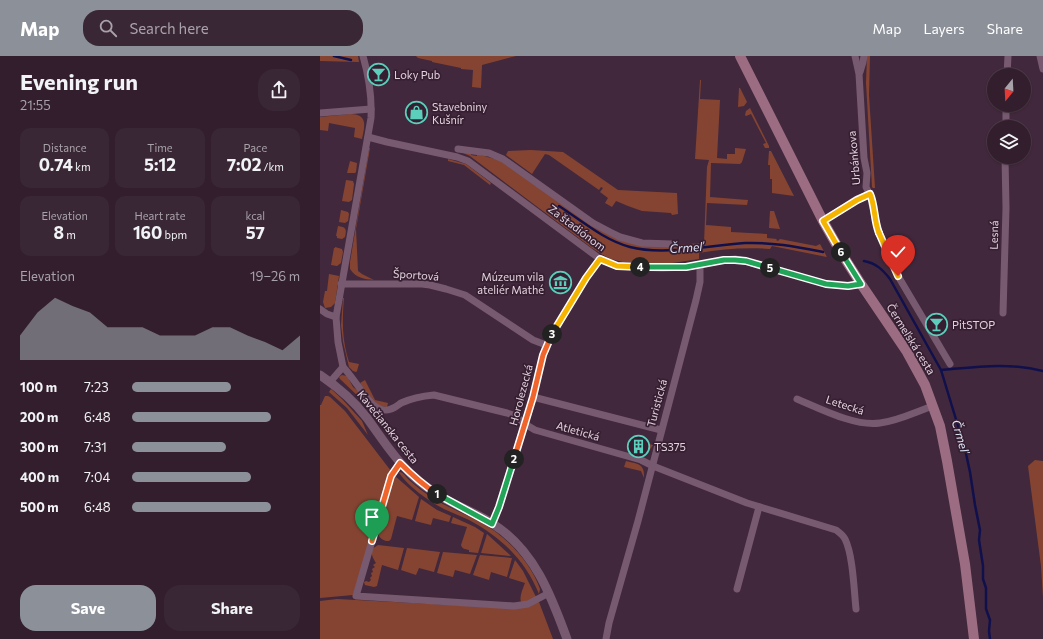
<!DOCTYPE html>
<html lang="en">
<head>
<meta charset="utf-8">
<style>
  :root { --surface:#321e2d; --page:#3a2735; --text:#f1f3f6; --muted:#a8a2aa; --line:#4d3c49; --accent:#8c9099 }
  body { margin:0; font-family:Commissioner,sans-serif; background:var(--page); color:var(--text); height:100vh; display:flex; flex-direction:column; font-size:15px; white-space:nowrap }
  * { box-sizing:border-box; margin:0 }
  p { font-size:13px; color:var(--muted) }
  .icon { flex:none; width:22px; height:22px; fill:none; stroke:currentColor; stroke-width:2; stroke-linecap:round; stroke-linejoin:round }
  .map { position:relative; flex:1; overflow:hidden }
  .details { display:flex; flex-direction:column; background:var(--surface); width:320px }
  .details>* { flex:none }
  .needle { width:26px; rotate:198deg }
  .controls { position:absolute; left:667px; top:12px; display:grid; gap:8px }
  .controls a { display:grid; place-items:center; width:44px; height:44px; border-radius:50%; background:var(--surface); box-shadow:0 1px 3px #0004,0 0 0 1px var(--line); font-size:20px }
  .pin { position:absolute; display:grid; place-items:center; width:34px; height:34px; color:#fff; margin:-41px -17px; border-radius:50% 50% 50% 0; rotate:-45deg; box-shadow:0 0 4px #0007 }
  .pin .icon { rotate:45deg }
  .km { position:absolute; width:20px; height:20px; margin:-10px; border-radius:50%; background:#222; color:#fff; font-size:11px; line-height:20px; text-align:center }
  .round { display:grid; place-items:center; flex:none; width:42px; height:42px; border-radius:16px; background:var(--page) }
  .head { display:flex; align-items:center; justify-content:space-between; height:68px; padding:0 20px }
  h1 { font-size:22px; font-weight:700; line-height:30px }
  .figures { display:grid; grid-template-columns:repeat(3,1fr); gap:6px; height:68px; padding:4px 20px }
  .figures div { display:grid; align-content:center; border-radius:10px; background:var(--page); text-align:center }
  .figures b { font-size:17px; font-weight:700 }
  .figures small { font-size:11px; font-weight:400 }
  .figures p { font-size:11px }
  .chart { height:112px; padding:8px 20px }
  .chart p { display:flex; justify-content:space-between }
  .chart svg { width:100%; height:72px; margin-top:4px; fill:var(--accent); opacity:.7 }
  .button { display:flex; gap:8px; margin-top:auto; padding:8px 20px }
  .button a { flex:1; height:46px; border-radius:16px; background:var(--accent); color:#fff; font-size:16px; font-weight:700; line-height:46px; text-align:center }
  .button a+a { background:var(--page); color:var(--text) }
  ul { padding:0 20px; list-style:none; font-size:13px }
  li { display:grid; grid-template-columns:64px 48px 1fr; align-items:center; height:30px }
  li i { height:10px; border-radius:5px; background:var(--accent) }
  header { display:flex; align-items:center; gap:24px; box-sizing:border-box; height:56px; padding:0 20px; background:var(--accent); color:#fff }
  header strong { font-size:19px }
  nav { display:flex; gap:22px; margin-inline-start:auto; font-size:14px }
  .search { width:280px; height:36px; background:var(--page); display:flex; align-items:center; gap:10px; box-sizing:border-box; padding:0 14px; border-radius:16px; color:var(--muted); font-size:15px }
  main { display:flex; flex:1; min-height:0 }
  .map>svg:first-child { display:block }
  .green { fill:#854432 }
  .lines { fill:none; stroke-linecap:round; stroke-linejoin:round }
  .stream { stroke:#10104d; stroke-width:2.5 }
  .minor { stroke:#775a70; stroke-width:7 }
  .tertiary { stroke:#775a70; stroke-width:9 }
  .secondary { stroke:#9c6d82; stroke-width:10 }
  .split-1-casing { stroke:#fff; stroke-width:8 }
  .split-2-casing { stroke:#fff; stroke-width:8 }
  .split-3-casing { stroke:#fff; stroke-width:8 }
  .split-4-casing { stroke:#fff; stroke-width:8 }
  .split-5-casing { stroke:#fff; stroke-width:8 }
  .split-6-casing { stroke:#fff; stroke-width:8 }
  .split-7-casing { stroke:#fff; stroke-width:8 }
  .split-8-casing { stroke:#fff; stroke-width:8 }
  .split-1 { stroke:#f0652b; stroke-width:5 }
  .split-2 { stroke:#22a559; stroke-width:5 }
  .split-3 { stroke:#f0652b; stroke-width:5 }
  .split-4 { stroke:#f5b400; stroke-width:5 }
  .split-5 { stroke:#22a559; stroke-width:5 }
  .split-6 { stroke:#22a559; stroke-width:5 }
  .split-7 { stroke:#f5b400; stroke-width:5 }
  .split-8 { stroke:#f5b400; stroke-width:5 }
  .labels { text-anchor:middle; stroke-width:3.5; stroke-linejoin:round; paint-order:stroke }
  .poi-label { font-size:11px; fill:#e2d2de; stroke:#371f32; text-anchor:start }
  .street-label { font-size:11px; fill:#e2d2de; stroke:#371f32 }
  .water-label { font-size:12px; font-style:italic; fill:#dce2f5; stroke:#371f32 }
</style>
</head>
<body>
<header>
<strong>Map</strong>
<div class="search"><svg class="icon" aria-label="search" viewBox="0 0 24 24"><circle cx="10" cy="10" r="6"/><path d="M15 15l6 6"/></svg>Search here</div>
<nav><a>Map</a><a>Layers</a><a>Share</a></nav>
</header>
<main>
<section class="details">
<div class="head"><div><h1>Evening run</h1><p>21:55</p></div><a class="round"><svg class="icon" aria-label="share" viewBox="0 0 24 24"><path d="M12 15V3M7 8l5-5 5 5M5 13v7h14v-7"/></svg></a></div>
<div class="figures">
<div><p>Distance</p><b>0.74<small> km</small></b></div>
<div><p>Time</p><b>5:12</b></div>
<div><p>Pace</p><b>7:02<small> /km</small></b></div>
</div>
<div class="figures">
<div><p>Elevation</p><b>8<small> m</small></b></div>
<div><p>Heart rate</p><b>160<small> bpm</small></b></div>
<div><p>kcal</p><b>57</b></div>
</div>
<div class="chart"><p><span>Elevation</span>19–26 m</p>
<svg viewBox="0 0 160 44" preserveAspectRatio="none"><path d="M0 44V29L10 15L20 6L30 11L40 15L50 24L60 24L70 24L80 29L90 29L100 29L110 24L120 24L130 29L140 33L150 38L160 29V44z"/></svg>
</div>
<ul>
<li><b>100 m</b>7:23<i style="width:59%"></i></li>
<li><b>200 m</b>6:48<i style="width:83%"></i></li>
<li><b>300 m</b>7:31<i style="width:56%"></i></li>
<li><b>400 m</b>7:04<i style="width:71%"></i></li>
<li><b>500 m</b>6:48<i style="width:83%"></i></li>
</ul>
<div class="button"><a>Save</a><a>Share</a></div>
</section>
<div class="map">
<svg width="723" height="583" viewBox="0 0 723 583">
  <rect width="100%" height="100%" fill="#42283c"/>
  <g class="green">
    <path d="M0,0H38L39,6L0,5Z"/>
    <path d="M96,0H196L162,9L161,32L152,31L153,14L141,13V12L112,6V5L98,2Z"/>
    <path d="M547,0H550L549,39L555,132H553L552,131L546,27Z"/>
    <path d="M380,24H381L380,43L400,44L397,102L407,103V98H415V92L426,93L422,106L420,108L391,107L390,141L428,144L427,149L387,147L386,169L411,171V176L447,178V182L457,183L456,184L458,185L460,183L496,190L500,188L507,201L452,190L450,193C426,191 402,193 379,197V203L339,209L303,206L291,203L283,199L272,192L150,100L143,97L151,96V99L157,100V98L182,105L276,170L338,190L384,187L387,111L389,104L375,103Z"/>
    <path d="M419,32H420L427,46L424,50L418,51Z"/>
    <path d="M430,52L449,90V92H445L443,88L446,87L431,58L426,60L425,59L426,55Z"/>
    <path d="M30,58C48,58 45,70 42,83L34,81L35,72L9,67L8,75L0,74V61Z"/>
    <path d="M49,92H50L36,173L38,215L42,218L54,224C44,223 36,222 30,213V206Z"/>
    <path d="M211,94L243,96L298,134L357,137L358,158L352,159L351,157L322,155L308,150L296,145L292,151L285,147L288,142L280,136L283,132L281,131L279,134L229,99L225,98L212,118L186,99L188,95Z"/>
    <path d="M449,95H451L474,140L452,137V123H450V109H448Z"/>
    <path d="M128,103L146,108L171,127L170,129L144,109L128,105Z"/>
    <path d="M30,105L37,107L36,116L35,117H27Z"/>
    <path d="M26,124L33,125L34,128L32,144L29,146L22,145Z"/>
    <path d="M21,154L28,156L29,158L28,165L25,167L19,166Z"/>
    <path d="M450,155H454L460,173L449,172Z"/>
    <path d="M18,170C26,171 27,173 25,181L22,183L17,182V180H16Z"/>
    <path d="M15,191L22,193L23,196L21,207L17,210L11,209L14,192H15Z"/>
    <path d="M9,218L19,220L15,247L11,251L5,252L3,246L5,235H7Z"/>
    <path d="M23,242H24C22,265 22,284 29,306L39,308L37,315L36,316L33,315L29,311L23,286L21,269Z"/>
    <path d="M22,319L27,320L33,331L62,356L61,361L55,354L40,342L20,323L19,321Z"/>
    <path d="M45,324L55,344L68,347L67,351L59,350L46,336L40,327Z"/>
    <path d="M11,333L22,343L42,365L48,379L27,352L9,336Z"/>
    <path d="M5,340H8L10,341L25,355L71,415V417L33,539L0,542V349H1Z"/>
    <path d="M315,384L333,389L329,395L324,398L310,395L312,388Z"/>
    <path d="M715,404L723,405V542L721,510L708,410Z"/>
    <path d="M306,405C317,408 325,407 324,422L321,415L304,411Z"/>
    <path d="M80,416C84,417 86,421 89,424C96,430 103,436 111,441C126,451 144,457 160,466C186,480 210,505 220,533L219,538C205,504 181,481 149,464C141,460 132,457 124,453C107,444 90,432 79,417Z"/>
    <path d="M75,420L99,441L92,464L77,460L71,483L69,485H66C60,483 57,479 58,473H61L62,470L60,469L72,425Z"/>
    <path d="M101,443L117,454L131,460L129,466L113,462L111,469L95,465Z"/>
    <path d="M133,461L155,471L164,477L158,497L149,496V494C145,493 142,493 141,489L147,471L131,467Z"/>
    <path d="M167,478L191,500L161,497Z"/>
    <path d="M58,489L84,492L78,514L62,509L57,530L54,531L45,529L44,526L46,525L49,526L51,524L50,522L52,520L51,517L53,516L52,513L55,511L53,509L56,507C53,502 51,499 52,493Z"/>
    <path d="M87,492L120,496L114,516L99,512L96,519L81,514Z"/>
    <path d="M123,496L157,499L150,518L135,514L133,521L117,517Z"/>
    <path d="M160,499L192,502L187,521L171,516L169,524L153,519Z"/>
    <path d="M195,504L203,515L216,541L208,545L201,546C199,541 203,532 205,527L189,522Z"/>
    <path d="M17,543L150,550L219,546L233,583H0V545Z"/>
  </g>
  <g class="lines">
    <g class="stream">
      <path d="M14,0L31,4"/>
      <path d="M239,150C262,165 284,184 310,191C345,200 389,189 425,187C452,186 477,191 503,196"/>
      <path d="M544,205C556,207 563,214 570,223L621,314L645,393L650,416L655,449L660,474L659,484L663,510V523L666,532V553L670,564L669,575L670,583"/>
      <path d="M621,314C655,311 689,306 723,315"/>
    </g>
    <g class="minor">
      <path d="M535,0L539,18L544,102L547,117L546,131L552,143V148L558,174L578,220L630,308"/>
      <path d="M720,0L723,13"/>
      <path d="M540,16L543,6L544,0"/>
      <path d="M687,19L688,0"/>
      <path d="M0,57L51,53"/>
      <path d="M686,71V49"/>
      <path d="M48,81L67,86L137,101L148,105L280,203L297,210L316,211L342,212L366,211L404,204L415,203L441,209L506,228L528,230L541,228"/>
      <path d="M138,93L169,97L183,103L273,167L292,177L300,181L322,187L352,188"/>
      <path d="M503,165L537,143L550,138"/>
      <path d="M21,228H102L110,229L126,233L145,239L213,284L226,289"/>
      <path d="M0,253L7,258L16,261"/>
      <path d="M683,257L686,152L685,101"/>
      <path d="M23,311C34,322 44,342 56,351C60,354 66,355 71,353C75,352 78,349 81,347C92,342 103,340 114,339L187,357L196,360L205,368L215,374L321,404L333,410L427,447L516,474C520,477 523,479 525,483C533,499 534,534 536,553"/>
      <path d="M10,326L23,311L18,286L16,261L51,62C52,41 49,21 43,0"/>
      <path d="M213,341L341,374"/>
      <path d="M477,343C499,352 535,371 560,367C578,365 595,356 613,350"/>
      <path d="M80,407L73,418L70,423L36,540L194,550L208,548L229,537"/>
      <path d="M173,468L179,451L213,341L223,299L226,289L236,271L266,222L280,203"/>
      <path d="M417,533L439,451"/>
      <path d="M286,583L289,567L318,465L376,244L380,226V209"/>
    </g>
    <path class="tertiary" d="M0,319C18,331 34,345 47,362C61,381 73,401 90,417C99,426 110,434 122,441C138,451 157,457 173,468C214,494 231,539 247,583"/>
    <path class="secondary" d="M420,0L503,165L520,195L541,228L587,296L605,329L620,370L627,405L645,508L654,583"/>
  </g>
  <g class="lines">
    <defs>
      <path id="split-1" d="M52,485L71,420L80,407C92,419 103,429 117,438"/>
      <path id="split-2" d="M117,438L172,468L179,451L194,403"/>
      <path id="split-3" d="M194,403L213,341L223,299L232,278"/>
      <path id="split-4" d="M232,278L266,222L280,203L297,210L320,211"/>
      <path id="split-5" d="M320,211H366L404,204H415L426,205L450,212"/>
      <path id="split-6" d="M450,212L506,228L528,230L541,228L521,196"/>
      <path id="split-7" d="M521,196L503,165L537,144L550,138C555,149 554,165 559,177"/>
      <path id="split-8" d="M559,177L578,220"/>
    </defs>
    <use href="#split-1" class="split-1-casing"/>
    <use href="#split-2" class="split-2-casing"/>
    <use href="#split-3" class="split-3-casing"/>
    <use href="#split-4" class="split-4-casing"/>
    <use href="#split-5" class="split-5-casing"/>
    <use href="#split-6" class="split-6-casing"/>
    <use href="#split-7" class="split-7-casing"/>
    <use href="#split-8" class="split-8-casing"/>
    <use href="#split-1" class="split-1"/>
    <use href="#split-2" class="split-2"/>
    <use href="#split-3" class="split-3"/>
    <use href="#split-4" class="split-4"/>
    <use href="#split-5" class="split-5"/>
    <use href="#split-6" class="split-6"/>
    <use href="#split-7" class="split-7"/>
    <use href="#split-8" class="split-8"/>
  </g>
  <defs>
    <symbol id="bar-ring" viewBox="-11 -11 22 22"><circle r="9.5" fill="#371f32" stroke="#5bcebc" stroke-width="1.5"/><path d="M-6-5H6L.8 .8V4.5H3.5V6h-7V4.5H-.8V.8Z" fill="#5bcebc"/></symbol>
    <symbol id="shop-ring" viewBox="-11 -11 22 22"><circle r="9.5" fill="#371f32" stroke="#5bcebc" stroke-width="1.5"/><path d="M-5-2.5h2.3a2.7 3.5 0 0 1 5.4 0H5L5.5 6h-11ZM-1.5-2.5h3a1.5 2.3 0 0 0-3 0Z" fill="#5bcebc"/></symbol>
    <symbol id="museum-ring" viewBox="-11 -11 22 22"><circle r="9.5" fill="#371f32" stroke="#5bcebc" stroke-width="1.5"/><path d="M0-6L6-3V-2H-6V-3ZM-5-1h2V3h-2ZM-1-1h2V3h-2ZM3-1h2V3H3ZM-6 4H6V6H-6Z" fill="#5bcebc"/></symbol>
    <symbol id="building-ring" viewBox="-11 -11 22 22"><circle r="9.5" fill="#371f32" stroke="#5bcebc" stroke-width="1.5"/><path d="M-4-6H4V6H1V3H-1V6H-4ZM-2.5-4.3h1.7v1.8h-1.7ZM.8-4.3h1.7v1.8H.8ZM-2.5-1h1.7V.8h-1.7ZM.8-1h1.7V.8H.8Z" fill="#5bcebc"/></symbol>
  </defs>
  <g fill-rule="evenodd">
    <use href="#bar-ring" x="46" y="6" width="25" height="25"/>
    <use href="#shop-ring" x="84" y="44" width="25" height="25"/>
    <use href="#museum-ring" x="228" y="214" width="25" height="25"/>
    <use href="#bar-ring" x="604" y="256" width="25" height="25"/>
    <use href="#building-ring" x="306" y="378" width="25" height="25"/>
  </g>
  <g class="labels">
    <g class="poi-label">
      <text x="74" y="23">Loky Pub</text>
      <text x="112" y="55">Stavebniny<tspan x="112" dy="13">Kušnír</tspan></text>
      <text x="224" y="225" text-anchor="end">Múzeum vila<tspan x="224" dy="13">ateliér Mathé</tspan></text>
      <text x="632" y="273">PitSTOP</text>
      <text x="334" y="395">TS375</text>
    </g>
    <g class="street-label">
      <text transform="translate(534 102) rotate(-95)" y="4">Urbánkova</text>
      <text transform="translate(257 172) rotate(37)" y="4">Za štadiónom</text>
      <text transform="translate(674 179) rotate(-89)" y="4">Lesná</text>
      <text transform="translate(96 219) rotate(4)" y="4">Športová</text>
      <text transform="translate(591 283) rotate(58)" y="4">Čermeľská cesta</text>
      <text transform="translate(201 339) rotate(-75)" y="4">Horolezecká</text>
      <text transform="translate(337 347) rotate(-75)" y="4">Turistická</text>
      <text transform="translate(525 349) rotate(18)" y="4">Letecká</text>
      <text transform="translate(68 371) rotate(51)" y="4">Kavečianska cesta</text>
      <text transform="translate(258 375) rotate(16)" y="4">Atletická</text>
    </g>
    <g class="water-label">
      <text transform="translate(366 192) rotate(-4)" y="4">Črmeľ</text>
      <text transform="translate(640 380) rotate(74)" y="4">Črmeľ</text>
    </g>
  </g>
</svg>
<div class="controls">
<a><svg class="needle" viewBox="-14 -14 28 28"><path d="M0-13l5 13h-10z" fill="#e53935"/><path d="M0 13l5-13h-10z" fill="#a8a2aa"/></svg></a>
<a><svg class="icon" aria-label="layers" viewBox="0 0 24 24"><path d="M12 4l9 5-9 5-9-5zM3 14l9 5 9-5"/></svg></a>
</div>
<div class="pin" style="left:52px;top:485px;background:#1e9e55"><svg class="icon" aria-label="arrive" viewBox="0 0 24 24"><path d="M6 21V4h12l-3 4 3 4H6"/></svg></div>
<div class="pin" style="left:578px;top:220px;background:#d93025"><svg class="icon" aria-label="check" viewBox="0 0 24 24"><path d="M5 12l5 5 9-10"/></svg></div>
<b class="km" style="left:117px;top:438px">1</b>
<b class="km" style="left:194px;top:403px">2</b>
<b class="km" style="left:232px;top:278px">3</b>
<b class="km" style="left:320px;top:211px">4</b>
<b class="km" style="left:450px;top:212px">5</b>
<b class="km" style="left:521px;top:196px">6</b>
</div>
</main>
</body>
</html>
